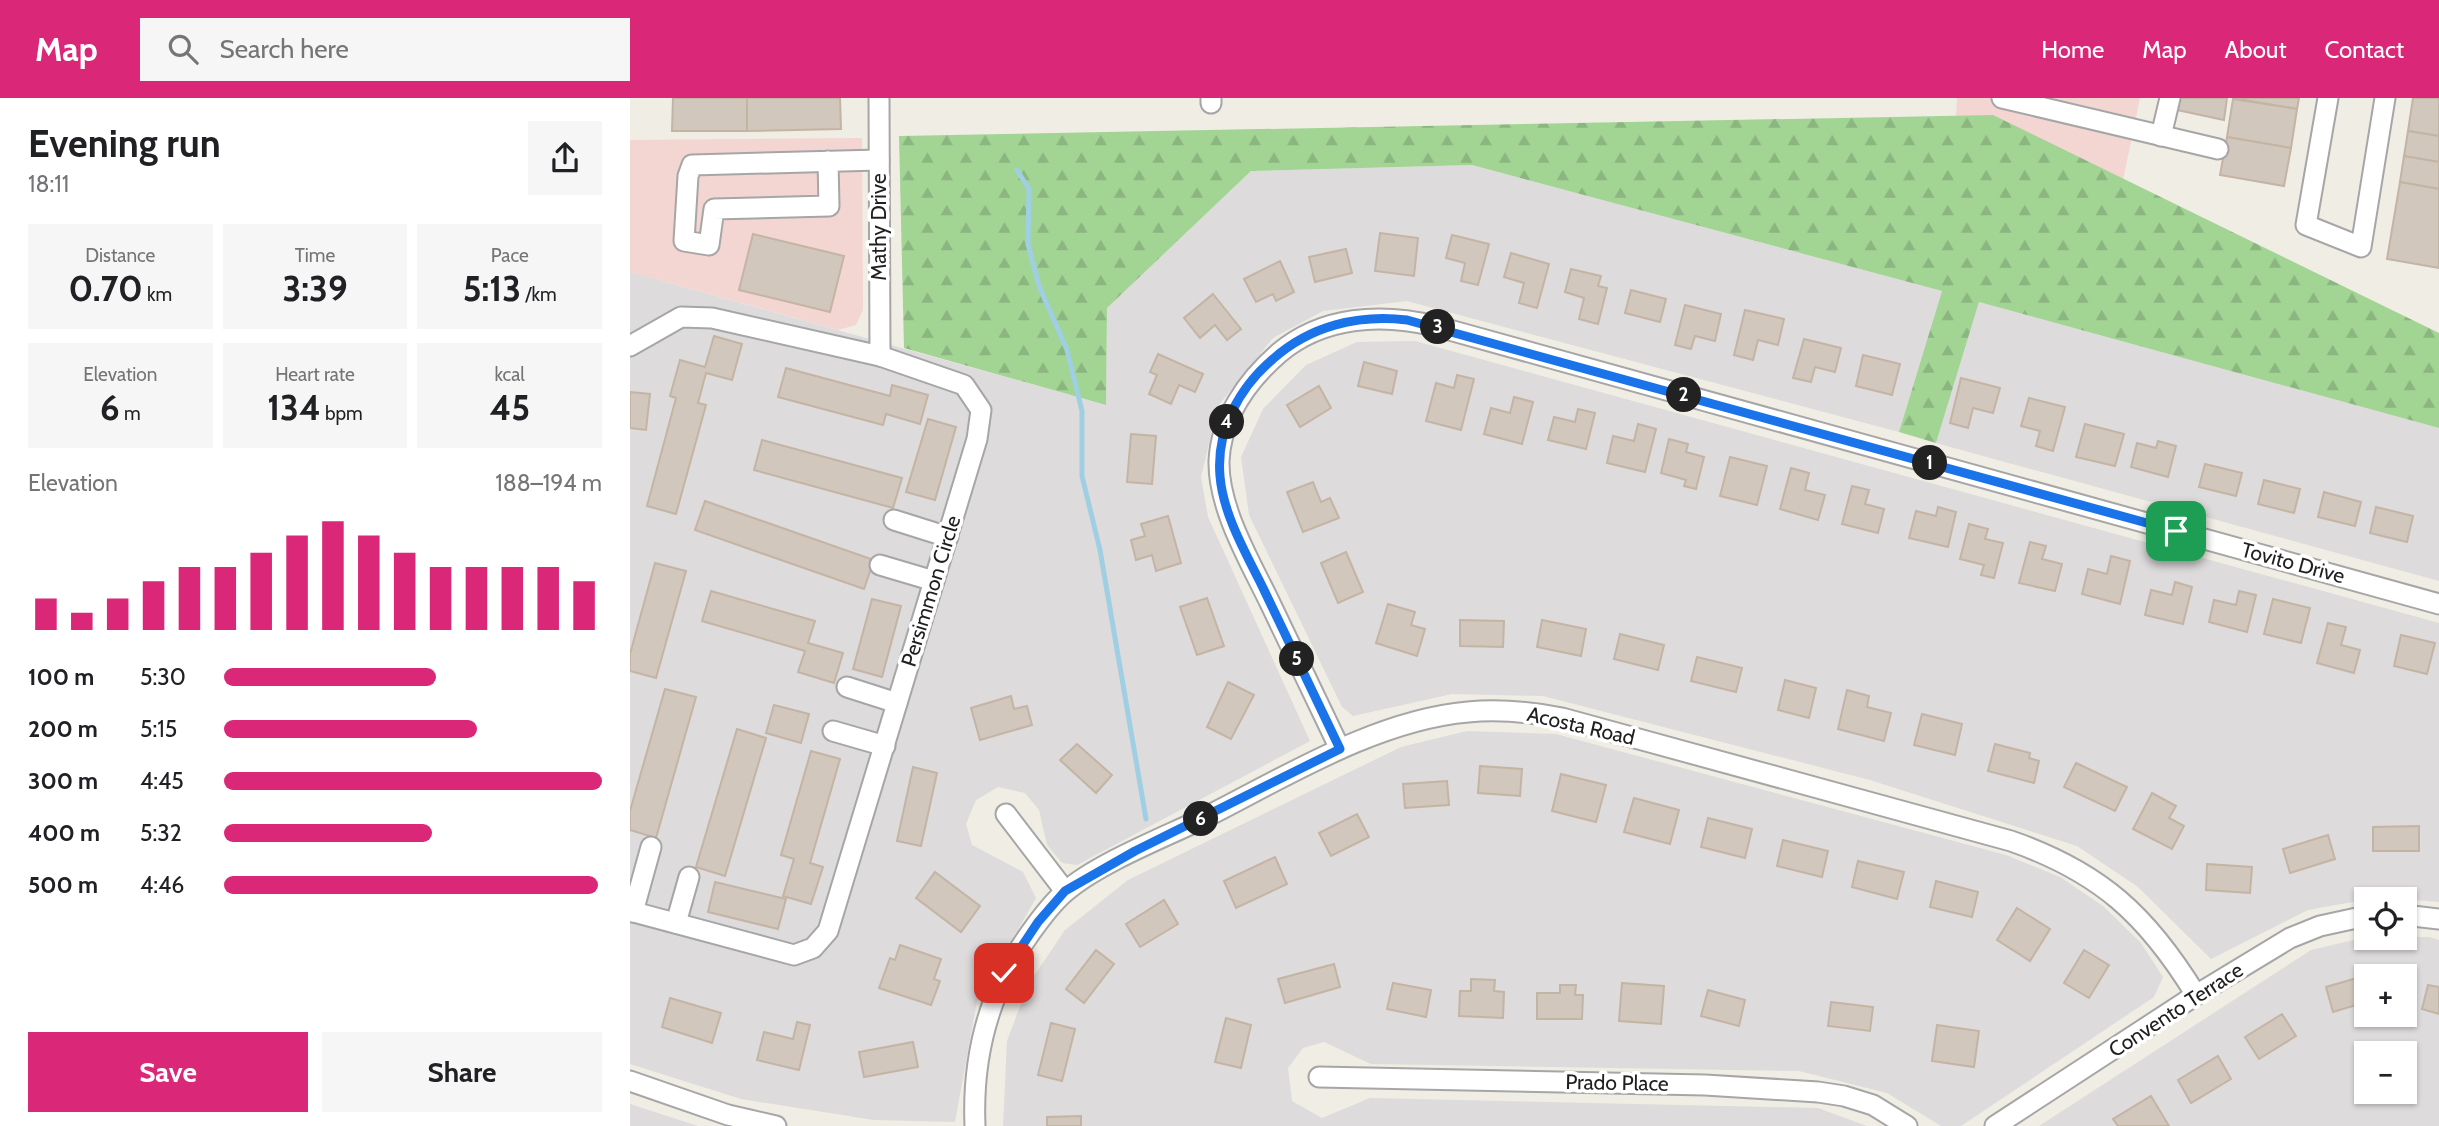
<!DOCTYPE html>
<html lang="en">
<head>
<meta charset="utf-8">
<style>
  :root { --surface:#fff; --page:#f6f6f6; --text:#202124; --muted:#757577; --accent:#db2777 }
  body { margin:0; font-family:Cabin,sans-serif; background:var(--page); color:var(--text); height:100vh; display:flex; flex-direction:column; font-size:26px; white-space:nowrap }
  * { box-sizing:border-box; margin:0 }
  p { font-size:23px; color:var(--muted) }
  .icon { flex:none; width:38px; height:38px; fill:none; stroke:currentColor; stroke-width:2; stroke-linecap:round; stroke-linejoin:round }
  .map { position:relative; flex:1; overflow:hidden }
  .drawer { display:flex; flex-direction:column; background:var(--surface); width:630px }
  .drawer>* { flex:none }
  .buttons { position:absolute; left:1724px; top:789px; display:grid; gap:14px }
  .buttons a { display:grid; place-items:center; width:63px; height:63px; border-radius:0px; background:var(--surface); box-shadow:0 2px 5px #0004; font-size:35px }
  .pin { position:absolute; display:grid; place-items:center; width:60px; height:60px; color:#fff; margin:-30px; border-radius:14px; box-shadow:0 4px 10px #0006 }
  .km { position:absolute; width:35px; height:35px; margin:-18px; border-radius:50%; background:#222; color:#fff; font-size:19px; line-height:35px; text-align:center }
  .round { display:grid; place-items:center; flex:none; width:74px; height:74px; border-radius:0px; background:var(--page) }
  .overview { display:flex; align-items:center; justify-content:space-between; height:119px; padding:0 28px }
  h1 { font-size:38px; font-weight:700; line-height:52px }
  .figures { display:grid; grid-template-columns:repeat(3,1fr); gap:10px; height:119px; padding:7px 28px }
  .figures div { display:grid; align-content:center; border-radius:0px; background:var(--page); text-align:center }
  .figures b { font-size:35px; font-weight:700 }
  .figures small { font-size:19px; font-weight:400 }
  .figures p { font-size:19px }
  .chart { height:196px; padding:14px 28px }
  .chart p { display:flex; justify-content:space-between }
  .chart svg { width:100%; height:126px; margin-top:7px; stroke:var(--accent); stroke-width:6 }
  .cta { display:flex; gap:14px; margin-top:auto; padding:14px 28px }
  .cta a { flex:1; height:80px; border-radius:0px; background:var(--accent); color:#fff; font-size:28px; font-weight:700; line-height:80px; text-align:center }
  .cta a+a { background:var(--page); color:var(--text) }
  ul { padding:0 28px; list-style:none; font-size:23px }
  li { display:grid; grid-template-columns:112px 84px 1fr; align-items:center; height:52px }
  li i { height:18px; border-radius:9px; background:var(--accent) }
  header { display:flex; align-items:center; gap:42px; box-sizing:border-box; height:98px; padding:0 35px; background:var(--accent); color:#fff }
  header strong { font-size:33px }
  nav { display:flex; gap:38px; margin-inline-start:auto; font-size:24px }
  .search { width:490px; height:63px; background:var(--page); display:flex; align-items:center; gap:18px; box-sizing:border-box; padding:0 24px; border-radius:0px; color:var(--muted); font-size:26px }
  main { display:flex; flex:1; min-height:0 }
  .map>svg:first-child { display:block }
  .residential { fill:#dddbdb; fill-rule:evenodd }
  .commercial { fill:#f3d5d1 }
  .forest { fill:url(#forest-firs) }
  .lines { fill:none; stroke-linecap:round; stroke-linejoin:round }
  .stream { stroke:#a0cfe3; stroke-width:5 }
  .building { fill:#d1c7bc; stroke:#c4b4a4; stroke-width:2 }
  .minor-casing { stroke:#a6a6a6; stroke-width:23 }
  .minor { stroke:#fff; stroke-width:19 }
  .route-casing { stroke:#fff; stroke-width:14 }
  .route { stroke:#1a73e8; stroke-width:9 }
  .labels { text-anchor:middle; stroke-width:7; stroke-linejoin:round; paint-order:stroke }
  .street-label { font-size:21px; fill:#1f1f1f; stroke:#fff }
</style>
</head>
<body>
<header>
<strong>Map</strong>
<div class="search"><svg class="icon" aria-label="search" viewBox="0 0 24 24"><circle cx="10" cy="10" r="6"/><path d="M15 15l6 6"/></svg>Search here</div>
<nav><a>Home</a><a>Map</a><a>About</a><a>Contact</a></nav>
</header>
<main>
<section class="drawer">
<div class="overview"><div><h1>Evening run</h1><p>18:11</p></div><a class="round"><svg class="icon" aria-label="share" viewBox="0 0 24 24"><path d="M12 15V3M7 8l5-5 5 5M5 13v7h14v-7"/></svg></a></div>
<div class="figures">
<div><p>Distance</p><b>0.70<small> km</small></b></div>
<div><p>Time</p><b>3:39</b></div>
<div><p>Pace</p><b>5:13<small> /km</small></b></div>
</div>
<div class="figures">
<div><p>Elevation</p><b>6<small> m</small></b></div>
<div><p>Heart rate</p><b>134<small> bpm</small></b></div>
<div><p>kcal</p><b>45</b></div>
</div>
<div class="chart"><p><span>Elevation</span>188–194 m</p>
<svg viewBox="0 0 160 44" preserveAspectRatio="none"><path d="M5 44V33M15 44V38M25 44V33M35 44V27M45 44V22M55 44V22M65 44V17M75 44V11M85 44V6M95 44V11M105 44V17M115 44V22M125 44V22M135 44V22M145 44V22M155 44V27"/></svg>
</div>
<ul>
<li><b>100 m</b>5:30<i style="width:56%"></i></li>
<li><b>200 m</b>5:15<i style="width:67%"></i></li>
<li><b>300 m</b>4:45<i style="width:100%"></i></li>
<li><b>400 m</b>5:32<i style="width:55%"></i></li>
<li><b>500 m</b>4:46<i style="width:99%"></i></li>
</ul>
<div class="cta"><a>Save</a><a>Share</a></div>
</section>
<div class="map">
<svg width="1809" height="1028" viewBox="0 0 1809 1028">
  <defs>
    <pattern id="forest-firs" width="22" height="20" patternUnits="userSpaceOnUse" patternTransform="scale(1.75)"><rect width="22" height="20" fill="#a2d494"/><path d="M5 1l3.5 6h-7zM16 11l3.5 6h-7z" fill="#8bb67f"/></pattern>
  </defs>
  <rect width="100%" height="100%" fill="#f0ede4"/>
  <g class="residential">
    <path d="M842,67L1312,193L1269,334L777,203L693,213L643,240L588,308L571,379L578,419L680,643L447,767L432,765L417,747L409,712L395,695L368,689L346,702L336,726L342,747L393,774L406,800L347,903L325,1024L244,1022L111,1001L0,966V174L476,307L477,210L621,73Z"/>
    <path d="M1349,204L1809,330V483L1306,345Z"/>
    <path d="M785,243L1809,525V804L1750,799L1678,812L1581,861L1508,789L1447,748L1240,682L913,598L822,596L723,618L712,609L619,417L611,359L633,311L676,267L727,244Z"/>
    <path d="M837,633L926,636L1376,757L1430,779L1473,808L1511,845L1533,879L1524,899L1331,1028H1311L1257,995L1169,973L741,966L694,944L673,950L658,970L662,1003L692,1020L740,1000L1188,1010L1237,1028H373L377,943L398,887L435,832L498,782L771,649Z"/>
    <path d="M1736,839H1799L1809,842V1028H1409L1681,852ZM1736,878H1774V917H1736ZM1736,956H1774V994H1736Z"/>
    <path d="M0,1006L68,1028H0Z"/>
  </g>
  <g class="commercial">
    <path d="M1327,0H1510L1493,82L1326,18Z"/>
    <path d="M232,40L233,212L226,227L208,232L0,174V42Z"/>
  </g>
  <path class="forest" d="M1363,17L1809,235V330L1349,204L1306,345L1269,334L1312,193L842,67L621,73L477,210L476,307L274,250L269,38Z"/>
  <g class="lines">
    <path class="stream" d="M387,72L399,91L398,146L409,188L437,252L452,313V378L470,452L516,721"/>
  </g>
  <g class="building">
    <path d="M43,0H117V33H42Z"/>
    <path d="M117,0H210L211,31L117,33Z"/>
    <path d="M1550,0H1597L1594,22L1547,12Z"/>
    <path d="M1603,0H1669L1667,11Z"/>
    <path d="M1783,0H1809V38L1778,33Z"/>
    <path d="M1603,1L1667,11L1661,50L1597,39Z"/>
    <path d="M1778,33L1809,38V64L1774,58Z"/>
    <path d="M1597,39L1661,50L1654,88L1590,77Z"/>
    <path d="M1774,58L1809,64V91L1770,84Z"/>
    <path d="M1770,84L1809,91V170L1757,161Z"/>
    <path d="M750,135L788,140L784,178L745,173Z"/>
    <path d="M123,136L214,158L200,214L109,192Z"/>
    <path d="M822,137L859,146L848,187L831,183L835,165L816,160Z"/>
    <path d="M716,151L722,175L685,184L679,159Z"/>
    <path d="M881,155L919,166L907,210L889,205L894,185L874,179Z"/>
    <path d="M650,163L664,194L646,203L643,196L626,204L614,181Z"/>
    <path d="M941,171L971,178L968,188L977,190L968,226L949,221L954,200L935,194Z"/>
    <path d="M1001,192L1036,201L1030,224L995,215Z"/>
    <path d="M583,196L611,231L597,242L585,227L570,240L554,220Z"/>
    <path d="M1055,207L1091,216L1085,243L1065,238L1061,251L1045,247Z"/>
    <path d="M1115,212L1154,221L1148,247L1128,242L1123,262L1104,257Z"/>
    <path d="M84,238L112,246L102,282L76,275L68,305L76,307L46,416L17,408L46,300L40,298L50,262L75,269Z"/>
    <path d="M1174,241L1211,250L1205,274L1185,269L1181,284L1163,280Z"/>
    <path d="M528,256L573,276L565,294L549,287L541,306L519,296L527,277L520,274Z"/>
    <path d="M1233,257L1270,266L1262,297L1226,288Z"/>
    <path d="M734,264L767,273L762,296L728,288Z"/>
    <path d="M156,270L260,298L262,287L298,297L290,326L256,316L253,327L148,299Z"/>
    <path d="M827,277L844,281L831,332L796,323L806,285L824,290Z"/>
    <path d="M1331,280L1370,290L1363,315L1343,310L1338,330L1320,325Z"/>
    <path d="M689,288L701,310L670,329L657,307Z"/>
    <path d="M0,294L20,296L16,332L0,330Z"/>
    <path d="M884,299L903,304L892,346L854,336L861,310L880,315Z"/>
    <path d="M1399,300L1435,309L1423,353L1406,348L1410,333L1391,328Z"/>
    <path d="M948,311L965,315L956,351L918,342L924,319L945,324Z"/>
    <path d="M298,321L326,329L305,402L276,394Z"/>
    <path d="M1008,326L1026,331L1015,374L977,365L983,338L1004,343Z"/>
    <path d="M1455,326L1494,336L1485,368L1446,359Z"/>
    <path d="M501,336L526,338L522,386L497,384Z"/>
    <path d="M1039,341L1058,346L1056,354L1074,359L1066,391L1054,388L1056,382L1031,375Z"/>
    <path d="M132,342L272,380L263,410L124,372Z"/>
    <path d="M1528,343L1546,348L1538,379L1501,369L1507,345L1526,350Z"/>
    <path d="M1100,359L1137,368L1127,407L1090,398Z"/>
    <path d="M1575,366L1612,375L1606,398L1569,389Z"/>
    <path d="M1161,370L1179,375L1175,392L1195,397L1188,422L1150,411Z"/>
    <path d="M1634,382L1670,391L1664,415L1628,406Z"/>
    <path d="M683,384L691,404L700,400L709,420L673,434L657,394Z"/>
    <path d="M1222,388L1239,392L1235,406L1254,411L1248,435L1212,426Z"/>
    <path d="M1694,394L1731,404L1725,428L1688,419Z"/>
    <path d="M75,403L244,462L234,491L65,432Z"/>
    <path d="M1308,409L1326,414L1318,449L1279,440L1286,413L1306,418Z"/>
    <path d="M1746,409L1783,418L1777,444L1740,435Z"/>
    <path d="M538,418L551,465L526,473L522,457L506,462L501,442L515,438L511,426Z"/>
    <path d="M1339,426L1358,431L1355,441L1373,445L1364,480L1351,477L1354,467L1330,461Z"/>
    <path d="M1400,444L1416,448L1412,461L1432,466L1425,493L1389,485Z"/>
    <path d="M716,454L733,494L708,505L691,465Z"/>
    <path d="M1481,458L1500,463L1490,506L1452,496L1458,471L1477,476Z"/>
    <path d="M25,465L56,473L26,580L0,573V556Z"/>
    <path d="M1545,484L1562,489L1553,526L1515,517L1521,492L1542,497Z"/>
    <path d="M81,493L185,523L178,545L213,555L204,585L168,574L175,553L72,523Z"/>
    <path d="M1609,493L1626,497L1617,534L1579,524L1584,502L1606,507Z"/>
    <path d="M577,500L594,548L567,557L550,509Z"/>
    <path d="M242,501L271,508L252,579L223,571Z"/>
    <path d="M1643,501L1680,510L1671,545L1634,536Z"/>
    <path d="M758,506L785,514L781,527L795,531L787,558L746,545Z"/>
    <path d="M830,522L874,523L873,549L830,548Z"/>
    <path d="M912,522L956,531L951,558L907,549Z"/>
    <path d="M1698,525L1716,529L1711,547L1730,552L1724,575L1687,565Z"/>
    <path d="M990,536L1034,547L1028,572L984,561Z"/>
    <path d="M1771,537L1805,545L1797,576L1764,568Z"/>
    <path d="M1067,559L1112,570L1106,594L1061,583Z"/>
    <path d="M1155,582L1186,590L1179,620L1148,612Z"/>
    <path d="M598,584L624,597L601,641L577,629Z"/>
    <path d="M35,591L66,599L26,740L0,732V713Z"/>
    <path d="M1217,592L1239,598L1237,609L1261,615L1254,643L1208,631Z"/>
    <path d="M381,598L384,611L397,608L402,627L350,642L341,610Z"/>
    <path d="M144,607L179,616L171,645L136,635Z"/>
    <path d="M1292,616L1332,626L1325,657L1284,647Z"/>
    <path d="M107,631L136,640L95,778L66,769Z"/>
    <path d="M447,646L482,677L466,695L430,662Z"/>
    <path d="M1365,646L1400,655L1399,660L1409,663L1404,685L1358,673Z"/>
    <path d="M181,653L210,661L180,765L193,769L181,806L153,798L164,761L151,757Z"/>
    <path d="M1446,665L1497,689L1485,713L1434,689Z"/>
    <path d="M850,668L892,671L890,698L848,695Z"/>
    <path d="M283,669L307,675L291,748L267,743Z"/>
    <path d="M931,676L976,687L966,724L922,713Z"/>
    <path d="M817,683L819,707L775,710L773,686Z"/>
    <path d="M1522,695L1546,708L1539,720L1554,728L1542,751L1503,731Z"/>
    <path d="M1004,700L1049,712L1040,746L994,734Z"/>
    <path d="M727,716L739,739L701,758L689,735Z"/>
    <path d="M1078,720L1122,731L1115,760L1071,749Z"/>
    <path d="M1789,728V753H1743V729Z"/>
    <path d="M1698,737L1705,761L1660,775L1653,751Z"/>
    <path d="M1153,742L1198,753L1192,779L1147,768Z"/>
    <path d="M645,759L657,786L606,810L594,783Z"/>
    <path d="M1228,763L1274,774L1267,801L1222,789Z"/>
    <path d="M1577,766L1622,769L1620,795L1576,792Z"/>
    <path d="M305,774L350,808L331,834L286,800Z"/>
    <path d="M1306,783L1348,794L1342,819L1300,809Z"/>
    <path d="M85,784L156,801L148,831L78,814Z"/>
    <path d="M534,802L548,826L510,849L496,826Z"/>
    <path d="M1387,810L1420,831L1400,863L1367,842Z"/>
    <path d="M270,847L311,861L304,881L310,883L301,907L249,890L260,860L265,862Z"/>
    <path d="M466,852L484,866L454,905L436,891Z"/>
    <path d="M1454,852L1479,867L1459,900L1434,885Z"/>
    <path d="M704,866L710,889L655,905L648,881Z"/>
    <path d="M1744,875L1745,878H1736V904L1703,914L1696,889Z"/>
    <path d="M841,881L865,882L864,893L874,894L873,920L829,918L830,893H841Z"/>
    <path d="M763,885L801,892L796,919L757,911Z"/>
    <path d="M992,885L1034,888L1031,926L989,923Z"/>
    <path d="M930,887H946L945,897H953L952,921H907V895H930Z"/>
    <path d="M1798,887L1809,889V916L1792,911Z"/>
    <path d="M1078,892L1115,902L1109,928L1071,918Z"/>
    <path d="M40,900L91,915L82,945L32,929Z"/>
    <path d="M1201,904L1243,909L1240,933L1198,928Z"/>
    <path d="M1652,916L1666,938L1629,961L1615,939Z"/>
    <path d="M596,920L621,927L611,970L585,964Z"/>
    <path d="M167,924L180,927L169,972L127,962L134,934L163,941Z"/>
    <path d="M421,925L445,931L432,983L408,977Z"/>
    <path d="M1307,927L1349,933L1344,969L1302,963Z"/>
    <path d="M283,944L288,969L234,979L229,954Z"/>
    <path d="M1588,958L1601,981L1561,1005L1548,982Z"/>
    <path d="M1521,998L1539,1028H1488L1483,1021Z"/>
    <path d="M451,1018V1028H417V1019Z"/>
  </g>
  <g class="lines">
    <defs>
      <g id="minor">
        <path d="M249,0L250,258"/>
        <path d="M581,0V5"/>
        <path d="M1372,0L1588,51"/>
        <path d="M1698,0L1676,127L1731,149L1755,0"/>
        <path d="M1531,38L1540,0"/>
        <path d="M198,63L199,108L84,111L79,147L54,143L58,78L62,67L249,62"/>
        <path d="M0,248L51,219L82,220L250,258L334,287L351,312L347,341L198,833L183,850L164,857L0,813"/>
        <path d="M264,422L318,439"/>
        <path d="M250,467L304,483"/>
        <path d="M217,589L267,605"/>
        <path d="M203,633L255,648"/>
        <path d="M710,651C687,603 664,555 641,507C621,465 588,411 589,363C591,320 617,283 649,255C693,218 751,215 805,228L1809,506"/>
        <path d="M376,716L435,793"/>
        <path d="M3,814L21,749"/>
        <path d="M1774,817L1809,821"/>
        <path d="M46,825L59,779"/>
        <path d="M689,979L1075,987L1188,994L1214,998L1243,1007L1277,1028"/>
        <path d="M0,983L98,1017L146,1028"/>
        <path d="M345,1028C342,957 359,892 401,834C411,820 422,805 435,794C467,766 530,741 570,722C652,681 745,622 838,614C869,611 901,614 932,620L1381,743C1470,774 1517,817 1566,897"/>
        <path d="M1365,1028L1566,897L1660,840L1690,828L1736,818"/>
      </g>
    </defs>
    <use href="#minor" class="minor-casing"/>
    <use href="#minor" class="minor"/>
  </g>
  <g class="lines">
    <defs>
      <path id="route" d="M374,875L408,824L435,793L505,753L710,651C685,598 659,545 634,492C617,457 593,417 590,378C586,332 609,290 643,261C680,228 728,216 777,222L1546,433"/>
    </defs>
    <use href="#route" class="route-casing"/>
    <use href="#route" class="route"/>
  </g>
  <g class="labels">
    <g class="street-label">
      <text transform="translate(249 129) rotate(-90)" y="7">Mathy Drive</text>
      <text transform="translate(1663 465) rotate(15)" y="7">Tovito Drive</text>
      <text transform="translate(301 493) rotate(-73)" y="7">Persimmon Circle</text>
      <text transform="translate(951 628) rotate(13)" y="7">Acosta Road</text>
      <text transform="translate(1546 912) rotate(-33)" y="7">Convento Terrace</text>
      <text transform="translate(987 985) rotate(1)" y="7">Prado Place</text>
    </g>
  </g>
</svg>
<div class="buttons">
<a><svg class="icon" aria-label="locate" viewBox="0 0 24 24"><circle cx="12" cy="12" r="6"/><path d="M12 2v4M12 18v4M2 12h4M18 12h4"/></svg></a>
<a>+</a>
<a>−</a>
</div>
<div class="pin" style="left:1546px;top:433px;background:#1e9e55"><svg class="icon" aria-label="arrive" viewBox="0 0 24 24"><path d="M6 21V4h12l-3 4 3 4H6"/></svg></div>
<div class="pin" style="left:374px;top:875px;background:#d93025"><svg class="icon" aria-label="check" viewBox="0 0 24 24"><path d="M5 12l5 5 9-10"/></svg></div>
<b class="km" style="left:1300px;top:365px">1</b>
<b class="km" style="left:1054px;top:297px">2</b>
<b class="km" style="left:808px;top:229px">3</b>
<b class="km" style="left:597px;top:324px">4</b>
<b class="km" style="left:667px;top:561px">5</b>
<b class="km" style="left:571px;top:721px">6</b>
</div>
</main>
</body>
</html>
